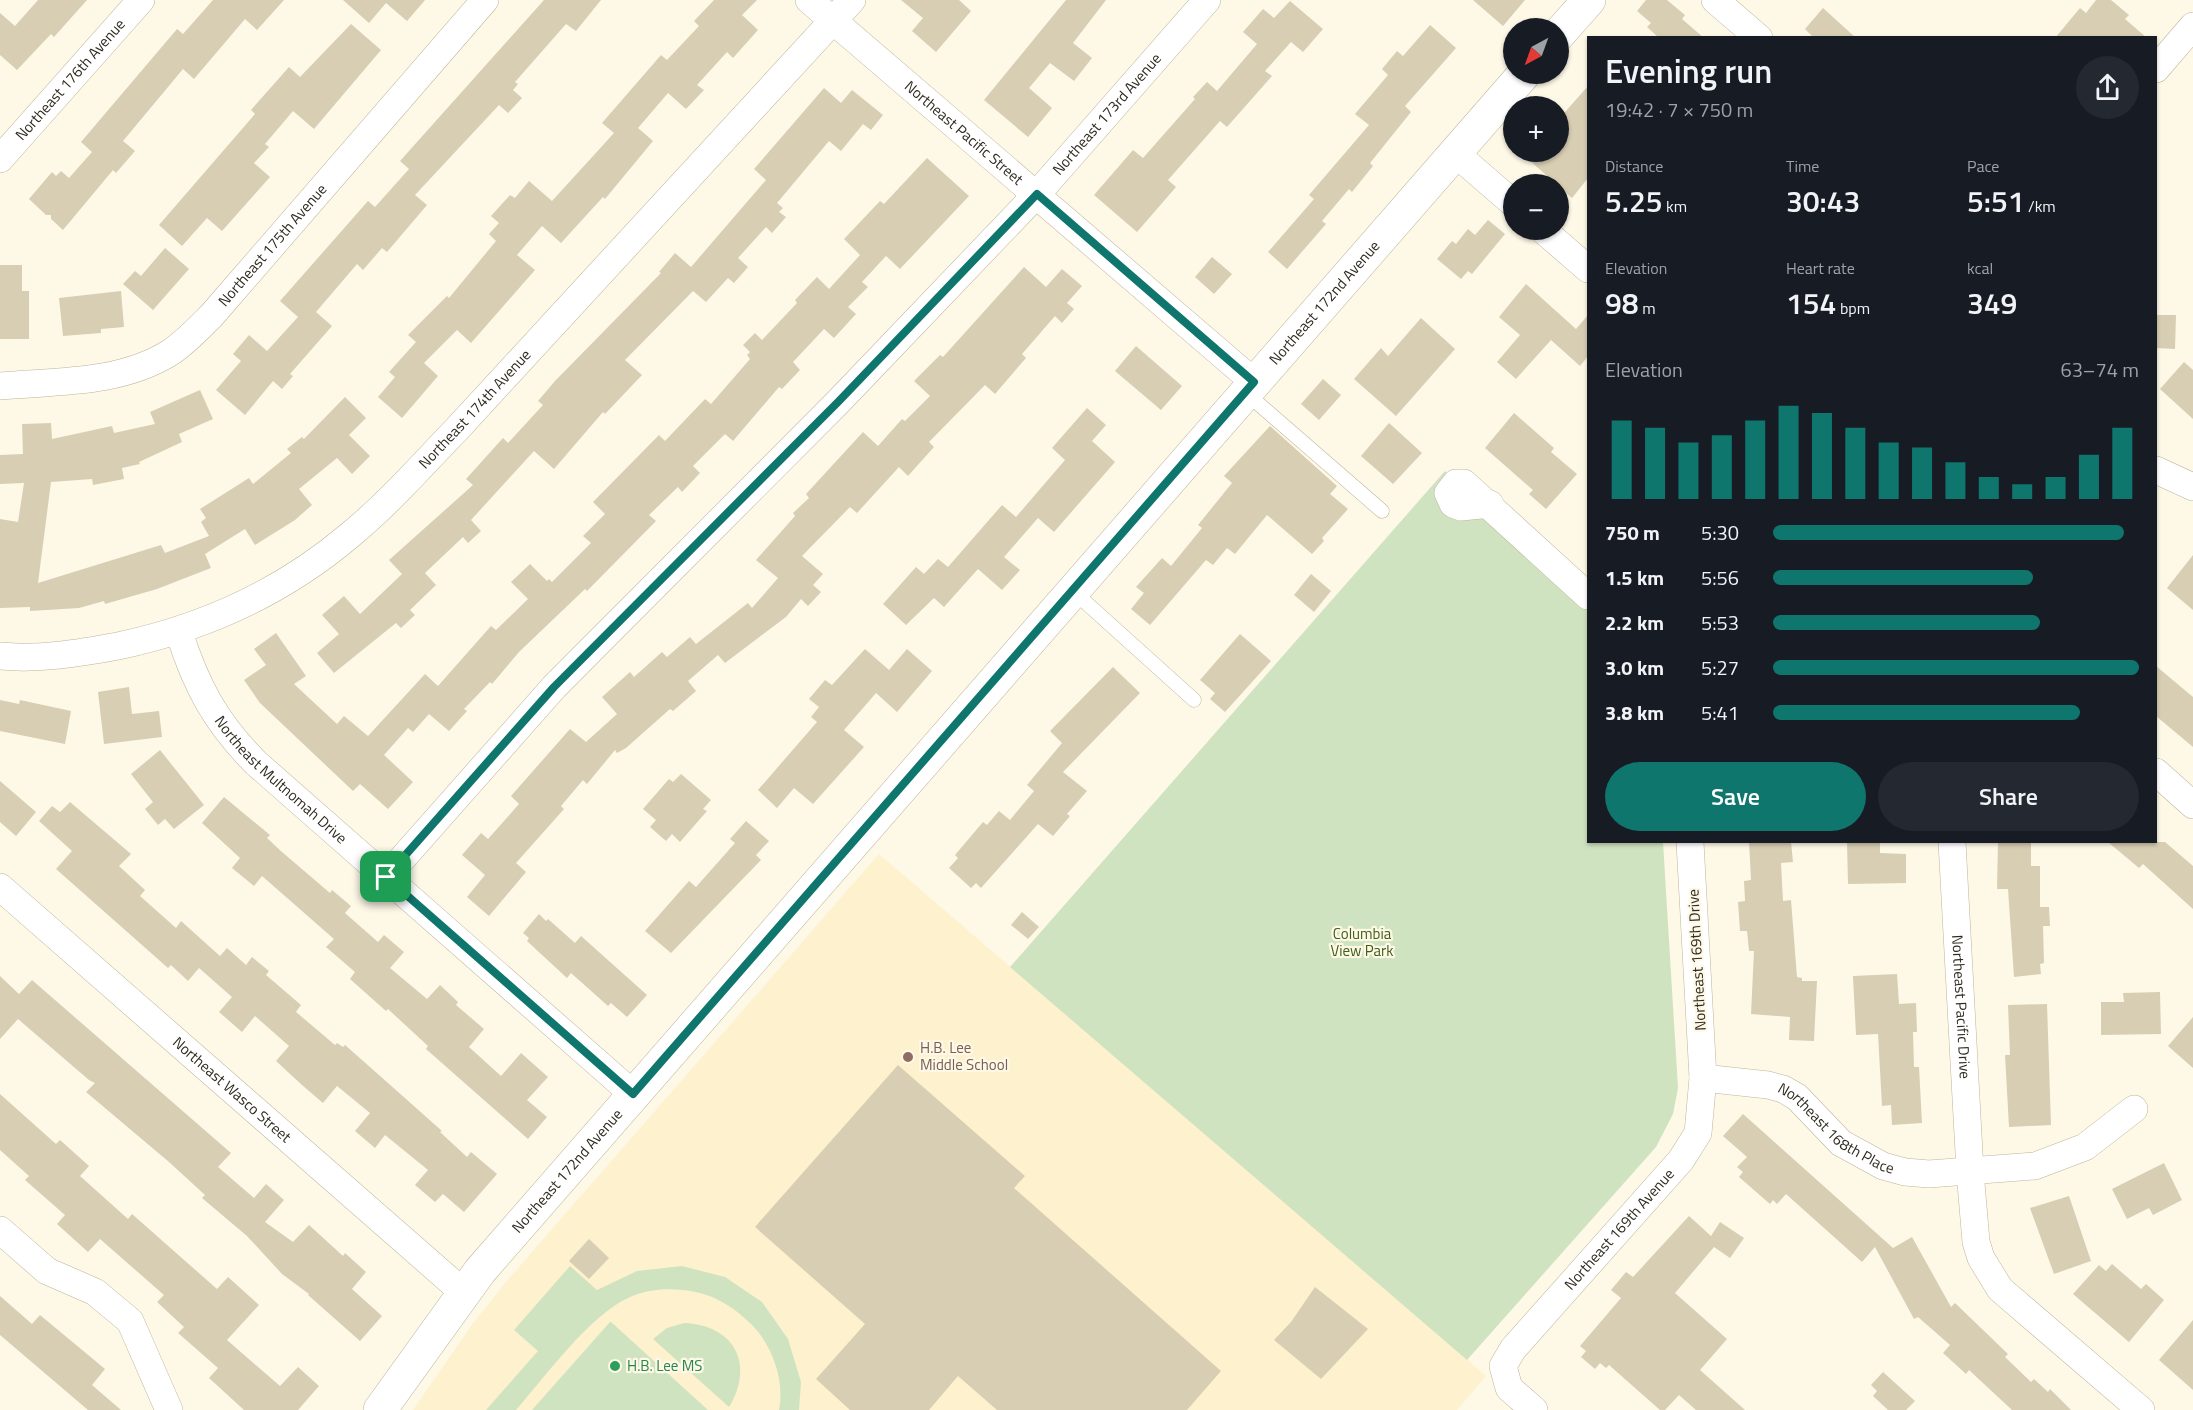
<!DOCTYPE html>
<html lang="en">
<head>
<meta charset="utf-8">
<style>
  :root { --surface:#171b24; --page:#242831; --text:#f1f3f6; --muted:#9ea1a6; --accent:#0f766e }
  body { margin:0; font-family:"Titillium Web",sans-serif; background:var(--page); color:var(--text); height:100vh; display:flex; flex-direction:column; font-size:22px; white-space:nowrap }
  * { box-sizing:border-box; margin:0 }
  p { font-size:20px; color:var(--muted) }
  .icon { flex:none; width:33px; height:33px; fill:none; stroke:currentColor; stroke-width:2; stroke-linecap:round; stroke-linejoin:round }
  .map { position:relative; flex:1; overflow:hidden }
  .details { position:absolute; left:1587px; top:36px; width:570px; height:807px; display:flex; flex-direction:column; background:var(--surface); border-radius:0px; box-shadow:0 2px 4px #0004 }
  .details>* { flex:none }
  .needle { width:39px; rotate:221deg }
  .buttons { position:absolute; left:1503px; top:18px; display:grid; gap:12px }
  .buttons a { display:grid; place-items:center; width:66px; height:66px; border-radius:50%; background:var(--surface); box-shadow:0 2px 4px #0004; font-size:30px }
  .pin { position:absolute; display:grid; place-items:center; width:51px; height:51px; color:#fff; margin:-26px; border-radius:12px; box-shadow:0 3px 9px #0006 }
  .round { display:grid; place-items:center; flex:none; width:63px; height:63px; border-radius:32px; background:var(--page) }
  .head { display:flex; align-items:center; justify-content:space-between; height:102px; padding:0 18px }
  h1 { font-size:33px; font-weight:600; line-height:45px }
  .metrics { display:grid; grid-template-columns:repeat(3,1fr); gap:9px; height:102px; padding:6px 18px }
  .metrics div { display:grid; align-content:center }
  .metrics b { font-size:30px; font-weight:600 }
  .metrics small { font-size:16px; font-weight:400 }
  .metrics p { font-size:16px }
  .chart { height:168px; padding:12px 18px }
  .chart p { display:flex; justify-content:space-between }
  .chart svg { width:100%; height:108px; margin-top:6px; stroke:var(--accent); stroke-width:6 }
  .action { display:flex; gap:12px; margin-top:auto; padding:12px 18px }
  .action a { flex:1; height:69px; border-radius:36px; background:var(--accent); color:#fff; font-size:24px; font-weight:600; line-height:69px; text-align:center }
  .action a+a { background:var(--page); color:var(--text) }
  ul { padding:0 18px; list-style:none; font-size:20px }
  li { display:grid; grid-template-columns:96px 72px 1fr; align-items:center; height:45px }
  li i { height:15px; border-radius:8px; background:var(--accent) }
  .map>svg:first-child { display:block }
  .built { fill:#fef1cd }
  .green { fill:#d0e3c0 }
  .building { fill:#d8ceb3 }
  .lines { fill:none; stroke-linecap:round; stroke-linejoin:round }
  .service-casing { stroke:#beb499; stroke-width:15 }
  .minor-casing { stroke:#beb499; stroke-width:28 }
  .tertiary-casing { stroke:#beb499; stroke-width:34 }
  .service { stroke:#fff; stroke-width:14 }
  .minor { stroke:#fff; stroke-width:27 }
  .tertiary { stroke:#fff; stroke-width:33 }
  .route-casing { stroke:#fff; stroke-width:12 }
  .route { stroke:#0f766e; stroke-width:8 }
  .education-dot { fill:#8d6e63; stroke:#fef8e7; stroke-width:2 }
  .leisure-dot { fill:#2e9e5b; stroke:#fef8e7; stroke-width:2 }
  .labels { text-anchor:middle; stroke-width:4.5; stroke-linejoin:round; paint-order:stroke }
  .street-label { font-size:15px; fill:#2f2b21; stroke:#fef8e7 }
  .park-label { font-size:15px; fill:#3f5e18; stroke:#fef8e7 }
  .education-label { font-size:15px; fill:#785e54; stroke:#fef8e7; text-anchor:start }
  .leisure-label { font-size:15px; fill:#27864d; stroke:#fef8e7; text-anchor:start }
</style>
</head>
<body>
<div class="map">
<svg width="2193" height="1410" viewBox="0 0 2193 1410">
  <rect width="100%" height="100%" fill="#fef8e7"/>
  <path class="built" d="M879,854L1486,1376L1457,1410H413L471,1326L505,1283Z"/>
  <g class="green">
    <path d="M1445,471L1588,595V842H1663L1678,1088L1673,1114L1656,1147L1467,1360L1010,967Z"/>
    <path d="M570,1266L597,1290L637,1271L682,1266L725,1277L762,1302L788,1339L801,1382L799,1410H779C785,1380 772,1344 750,1323C730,1304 709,1292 682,1290C664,1288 645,1290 628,1298C590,1315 544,1378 516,1410H486L538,1351L514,1330Z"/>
    <path d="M610,1322H611L708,1410H532Z"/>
    <path d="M684,1323C734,1325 755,1364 729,1407L653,1339L667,1328Z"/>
  </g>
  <g class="building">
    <path d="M38,0H87L54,37L51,34L17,70L0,55V13L15,26Z"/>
    <path d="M213,0H284L257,30L245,19L194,79L183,69L123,141L135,151L116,173L113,170L63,230L51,219V215H46L29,199L52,172L56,176L61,171L69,178L92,152L81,142L177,29L183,34Z"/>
    <path d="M343,0H425L407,21L386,3L369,23Z"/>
    <path d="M544,0H601L576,31L566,24L515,82L518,84L513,90L522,98L508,113L499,105L415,195L427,205L387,252L382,248L363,270L357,264L316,312L332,326L290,374L293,376L282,389L273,381L245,415L216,390L241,361L233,354L249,335L267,351L298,317L280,301L368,201L375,207L409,169L400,161Z"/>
    <path d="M714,0H757L742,15L758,30L733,58L727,52L697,85L704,90L686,109L668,93L638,128L653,141L605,199L603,197L561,243L542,226L517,255L535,270L471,343L457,330L424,363L438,376L402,418L378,397L395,377L389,372L416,342L408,335L447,296L449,298L496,241L489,234L499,223L491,216L510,195L515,198L529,181L552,201L614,133L602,123L661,55L667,60L699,26L694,21Z"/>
    <path d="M901,0H959L971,11L936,52L912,31L923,18Z"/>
    <path d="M1066,0H1106L1073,43L1092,58L1074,81L1050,63L1029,88L1052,108L1028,137L984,100Z"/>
    <path d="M1473,0H1525L1503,26Z"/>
    <path d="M1646,0H1667L1685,15L1682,19L1704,38H1659L1647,27L1651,23L1637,11Z"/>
    <path d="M2096,0H2111L2129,15L2125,19L2147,38H2055L2080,8L2086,13Z"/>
    <path d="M1290,1L1323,29L1303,52L1291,42L1265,71L1272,76L1227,127L1220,121L1168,180L1176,187L1137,232L1094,195L1133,150L1143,158L1195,99L1193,97L1207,82L1217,91L1257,44L1243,32L1263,9L1274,18Z"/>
    <path d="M1823,8L1856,38H1814L1805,29Z"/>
    <path d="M351,24L381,50L314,129L293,111L265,144L269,147L254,163L270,177L222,231L207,218L182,246L159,225L255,114L251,110L289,67L300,77Z"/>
    <path d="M1430,25L1456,48L1405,106L1411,112L1370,163L1373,166L1352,192L1349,189L1322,221L1326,224L1287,269L1268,252L1314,199L1309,195L1369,125L1355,114L1388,75L1382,69L1397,51L1403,56Z"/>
    <path d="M1588,86V178L1572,198L1520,152H1558V120Z"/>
    <path d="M824,88L841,103L852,90L883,115L871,130L863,124L841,151L829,141L777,203L783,208L779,212L786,217L772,233L766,227L738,258L748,267L734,283L728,278L706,302L693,291L625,360L642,375L605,414L603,412L554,469L534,451L471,520L481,531L468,543L463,537L425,573L436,585L410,610L415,615L401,628L396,623L334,673L317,653L339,634L322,615L344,596L360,614L402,574L389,560L473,485L466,479L503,438L508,443L543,405L538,401L555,381L661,273L659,272L675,253L691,267L766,180L754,169Z"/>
    <path d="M927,158L969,196L900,269L886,256L862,282L868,287L848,307L856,314L834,338L824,329L793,362L800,370L782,389L779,387L733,441L725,434L693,466L700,473L682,492L678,487L649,515L656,521L587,591L585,589L519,652L492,684L490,682L464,709L467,711L449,731L429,714L413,732L408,728L384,755L413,782L388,809L360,784L353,791L260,703L244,680L266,665L254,649L276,633L306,676L294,684L337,724L344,716L368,736L425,674L438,686L491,626L496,630L528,599L511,582L530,564L547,581L549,579L552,582L591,543L583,536L605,514L593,502L659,435L665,441L705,399L711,404L750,359L747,355L750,352L743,345L755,333L762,340L797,303L795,300L817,277L829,289L860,255L844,239L880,201L884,204Z"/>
    <path d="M1488,220L1505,234L1472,274L1468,271L1461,279L1437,259L1452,241L1456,244L1468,229L1475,235Z"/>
    <path d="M165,248L189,269L153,310L123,284L135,271L141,276Z"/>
    <path d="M1212,257L1232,274L1214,294L1195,277Z"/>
    <path d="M0,265H22V291H29V339H0Z"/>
    <path d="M1024,267L1046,287L1062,269L1082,286L1067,303L1074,309L1062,323L1055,316L1022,354L1026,358L995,394L985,385L929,442L934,447L908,476L899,467L857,513L850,507L802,556L823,574L813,585L821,592L808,606L801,599L786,617L725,663L718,655L688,681L696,691L673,711L670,709L626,748L617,753L615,750L587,784L583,780L561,806L564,809L516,863L526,872L489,916L467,897L485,875L462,855L481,833L488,839L519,804L511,796L570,729L586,742L617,714L602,697L630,672L634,677L662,652L667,657L690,637L696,644L748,603L752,608L778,578L756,560L795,516L793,513L809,498L806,494L863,432L878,446L902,419L905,421L930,396L914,381L940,355L943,357Z"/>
    <path d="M1526,284L1576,329L1588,315V356L1580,366L1551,340L1516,379L1497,362L1520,335L1499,317Z"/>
    <path d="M121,291L124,327L101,329V333L63,336L59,298Z"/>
    <path d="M2156,315H2176L2175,349L2156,348Z"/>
    <path d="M1421,318L1455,349L1396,416L1354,379L1381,348L1388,356Z"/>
    <path d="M1136,346L1182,386L1161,410L1115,371Z"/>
    <path d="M2184,362L2193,370V419L2160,389Z"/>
    <path d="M1323,379L1341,395L1319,420L1301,404Z"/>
    <path d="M200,390L213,419L179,434L182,442L139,462L140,464L122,468L124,479L93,485L92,479L51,482L38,583L161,545L165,553L209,536L201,522L206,518L200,509L249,478L253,484L291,453L287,449L302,437L304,439L345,397L366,418L349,435L370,456L352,474L337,458L299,489L312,505L295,520L255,545L245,529L205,554L211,568L157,589L105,604L104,601L79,608L30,611V607L0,608V519L18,522L24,483L0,484V455L23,454L22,424L51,423L52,439L112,426L114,433L155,424L150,412Z"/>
    <path d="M1087,408L1106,425L1092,441L1115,462L1054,532L1038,518L1004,557L1020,570L1002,590L978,569L944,607L934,598L906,625L883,604L916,567L924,574L938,559L948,567L1002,505L1016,517L1065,460L1052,448Z"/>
    <path d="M1514,413L1554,448L1551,452L1577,474L1546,509L1529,494L1533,490L1485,448Z"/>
    <path d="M1389,423L1422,453L1393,484L1361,456Z"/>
    <path d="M1270,426L1337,486L1330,494L1348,509L1322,538L1324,541L1312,554L1267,515L1235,554L1227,548L1213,565L1206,560L1150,625L1131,609L1144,593L1136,587L1162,558L1171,566L1202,528L1198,525L1232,483L1224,476Z"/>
    <path d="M2193,555V610L2167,588Z"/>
    <path d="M1311,574L1331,591L1314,612L1294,595Z"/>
    <path d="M1240,634L1271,661L1225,712L1210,699L1215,693L1200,680Z"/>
    <path d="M865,649L889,670L907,649L932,671L897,712L876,693L844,730L864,747L813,804L794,788L777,808L758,790L817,722L811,717L819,707L809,699L825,680L832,685Z"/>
    <path d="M2156,666L2193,697V747L2156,716Z"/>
    <path d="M1113,667L1140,693L1063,772L1087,791L1067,814L1070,816L1053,836L1038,824L981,888L976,883L971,888L949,868L958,858L955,855L983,822L987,825L999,811L1010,820L1034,791L1027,785L1062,743L1050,731Z"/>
    <path d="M129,687L132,714L159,711L162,737L104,744L98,692Z"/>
    <path d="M0,700L19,704L20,700L71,711L65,744L0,731Z"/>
    <path d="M160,750L204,805L174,829L165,819L158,825L145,809L153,802L131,774Z"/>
    <path d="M681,774L711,800L703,809L707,811L680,842L672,834L666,841L650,827L656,820L643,809L669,779L673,782Z"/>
    <path d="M0,781L36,812L16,836L0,822Z"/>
    <path d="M224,797L270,835L267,838L282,852L330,893L332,890L351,906L345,913L378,942L384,935L404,952L390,968L427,999L440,985L458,1002L456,1005L484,1029L469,1047L501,1076L521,1053L548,1077L527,1100L547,1117L528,1139L426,1049L428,1046L388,1009L386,1011L350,979L355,972L326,947L334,939L262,876L254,886L232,868L240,858L202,823Z"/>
    <path d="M70,802L131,854L119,866L145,890L140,896L176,928L181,921L220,956L227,948L246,965L252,957L269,971L266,975L301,1005L296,1012L335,1045L337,1043L343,1047L345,1045L379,1075L442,1131L440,1132L467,1157L471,1152L497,1174L464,1212L443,1194L435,1202L415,1185L428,1170L385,1135L375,1148L355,1131L370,1113L337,1086L323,1103L302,1085L276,1061L289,1046L255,1016L242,1032L219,1012L232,997L199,968L188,981L171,965L168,968L56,869L72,851L39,821L52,806L60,812Z"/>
    <path d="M746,821L769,841L756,855L761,860L671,953L645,931L689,881L696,887L735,843L730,839Z"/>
    <path d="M1749,842H1791L1793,862L1781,863L1783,901L1791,900L1797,977L1802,978V981H1817L1814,1041L1789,1040L1790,1017L1751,1014L1754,951H1749L1747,931H1740L1738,902L1745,901L1744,881L1751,880Z"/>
    <path d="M1847,842H1880V853L1906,854V883L1848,884Z"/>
    <path d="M1998,842H2031V866H2040V907H2049L2050,926H2043L2044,963L2040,964L2041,974L2014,977L2008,889H1997Z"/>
    <path d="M2108,842H2165L2193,866V909L2143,864L2139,868Z"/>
    <path d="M1022,912L1039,927L1028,939L1011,925Z"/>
    <path d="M539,914L546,921L548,919L575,943L581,936L647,995L627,1017L611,1003L608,1006L571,973L567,978L527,941L529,938L523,933Z"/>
    <path d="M1897,974L1899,1004L1916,1003L1917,1032H1913L1914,1067H1919L1922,1123L1892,1125L1891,1105L1882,1106L1878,1034L1856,1035L1853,976Z"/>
    <path d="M0,976L19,994L32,980L231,1153L218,1167L254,1198L266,1184L284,1200L265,1222L293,1242L309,1225L343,1256L345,1253L366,1272L352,1289L382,1316L360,1341L308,1295L309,1294L282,1274L247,1236L202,1198L205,1195L169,1162L86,1092L95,1083L89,1080L18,1019L0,1039Z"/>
    <path d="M2160,992L2161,1034L2101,1035V1002H2124L2123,993Z"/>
    <path d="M2047,1004L2051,1125L2009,1127L2005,1055H2010L2008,1005Z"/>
    <path d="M2193,1017V1068L2168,1046Z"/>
    <path d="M898,1065L1025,1176L1014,1188L1221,1371L1187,1410H997L958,1376L929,1410H850L816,1379L865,1324L755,1227Z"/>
    <path d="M0,1094L56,1144L60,1140L89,1166L80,1176L128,1219L132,1214L217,1289L228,1277L259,1305L227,1340L280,1386L298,1367L319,1386L298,1410H244L209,1378L218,1368L178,1333L184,1327L157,1302L164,1295L100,1239L88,1252L57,1224L65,1215L25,1180L29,1176L0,1150Z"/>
    <path d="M1743,1114L1893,1248L1912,1237L1951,1307L1955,1303L2008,1354L2005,1357L2031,1382L2034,1379L2048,1392L2050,1389L2071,1410H2012L1969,1370L1966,1374L1943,1353L1950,1345L1918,1317L1914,1319L1875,1247L1862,1262L1786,1194L1777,1204L1773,1200L1770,1204L1739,1177L1743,1172L1737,1167L1747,1157L1723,1136Z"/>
    <path d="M2164,1163L2182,1200L2153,1215L2149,1208L2127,1219L2112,1189Z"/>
    <path d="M2069,1196L2091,1261L2054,1274L2030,1208Z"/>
    <path d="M1689,1216L1711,1236L1720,1222L1744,1238L1730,1258L1714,1247L1675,1293L1727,1339L1700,1370L1745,1410H1696L1679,1395L1665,1410H1660L1609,1365L1606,1368L1600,1363L1595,1369L1581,1357L1586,1351L1580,1346L1621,1298L1611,1290L1626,1272L1633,1277Z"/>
    <path d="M589,1239L609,1258L589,1279L569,1261Z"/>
    <path d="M2112,1264L2141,1289L2146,1284L2164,1300L2129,1342L2073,1294L2099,1265L2106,1271Z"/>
    <path d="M1315,1287L1368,1329L1321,1379L1274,1340L1291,1322Z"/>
    <path d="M0,1296L32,1324L40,1315L105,1369L92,1385L121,1410H88L0,1335Z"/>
    <path d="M2193,1320V1390L2159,1360Z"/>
    <path d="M1883,1372L1915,1401L1906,1410H1888L1873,1396L1877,1391L1871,1385Z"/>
  </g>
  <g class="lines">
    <defs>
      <g id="service">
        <path d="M1245,392L1382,511"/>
        <path d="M1073,591L1194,700"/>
      </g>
      <g id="minor">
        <path id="s1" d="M809,0L1254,382"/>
        <path d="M1715,0L1759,38"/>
        <path d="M2156,69L2193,26"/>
        <path d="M1455,153L1514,204"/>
        <path id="s2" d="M0,159L141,0"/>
        <path d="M1543,230L1588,269"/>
        <path id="s3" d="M0,386C57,381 121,384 171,352C186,342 199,328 212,315L485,0"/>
        <path d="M2156,470L2193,487"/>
        <path d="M1490,504L1461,507L1453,504L1448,493L1456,483H1464L1588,596"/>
        <path id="s4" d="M179,632C196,686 216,723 256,763L633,1094"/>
        <path id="s5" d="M0,656C39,660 80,653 118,646C203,628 283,592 350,535C389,503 422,465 457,429L852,0"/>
        <path d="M2156,772L2193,805"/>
        <path id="s6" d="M1952,842L1970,1171L1976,1242L1981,1258L2000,1289L2141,1410"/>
        <path id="s7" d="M386,877L554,687L839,401L1037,194L1207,0"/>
        <path id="s8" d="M0,887L463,1292"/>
        <path id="s9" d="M1703,1078L1768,1085L1783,1089L1797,1097L1841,1143L1883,1166L1905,1172L1929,1174L2035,1166L2085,1147L2134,1109"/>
        <path d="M0,1230L47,1271L95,1292L130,1321L169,1410"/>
        <path id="s10" d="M1534,1410L1509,1388L1503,1366L1513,1349L1681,1160L1698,1133L1703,1078L1690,842"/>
      </g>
      <g id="tertiary">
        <path d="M1558,35L1589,0"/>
        <path id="s11" d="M380,1410L480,1271L1524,74"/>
      </g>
    </defs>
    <use href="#service" class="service-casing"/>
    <use href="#minor" class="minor-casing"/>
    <use href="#tertiary" class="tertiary-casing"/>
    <use href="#service" class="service"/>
    <use href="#minor" class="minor"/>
    <use href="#tertiary" class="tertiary"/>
  </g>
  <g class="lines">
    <defs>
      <path id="route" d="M1037,194L1254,382L633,1094L386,877L554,687L839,401Z"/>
    </defs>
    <use href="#route" class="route-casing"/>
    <use href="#route" class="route"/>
  </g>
  <circle class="education-dot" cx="908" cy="1057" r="6"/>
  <circle class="leisure-dot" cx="615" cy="1366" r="6"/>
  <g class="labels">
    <g class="street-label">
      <text dy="5" stroke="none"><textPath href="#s2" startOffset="106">Northeast 176th Avenue</textPath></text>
      <text dy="5" stroke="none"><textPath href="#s7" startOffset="1050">Northeast 173rd Avenue</textPath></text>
      <text dy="5" stroke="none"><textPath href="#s1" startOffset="204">Northeast Pacific Street</textPath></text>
      <text dy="5" stroke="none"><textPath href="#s3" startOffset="324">Northeast 175th Avenue</textPath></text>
      <text dy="5" stroke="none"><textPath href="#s11" startOffset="1456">Northeast 172nd Avenue</textPath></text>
      <text dy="5" stroke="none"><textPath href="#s5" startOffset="556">Northeast 174th Avenue</textPath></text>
      <text dy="5" stroke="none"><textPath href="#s4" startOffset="183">Northeast Multnomah Drive</textPath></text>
      <text transform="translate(1697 960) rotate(-93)" y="5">Northeast 169th Drive</text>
      <text dy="5" stroke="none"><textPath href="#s6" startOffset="165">Northeast Pacific Drive</textPath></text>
      <text dy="5" stroke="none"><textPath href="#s8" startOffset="308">Northeast Wasco Street</textPath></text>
      <text dy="5" stroke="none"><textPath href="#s9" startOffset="148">Northeast 168th Place</textPath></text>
      <text dy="5" stroke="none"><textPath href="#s11" startOffset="304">Northeast 172nd Avenue</textPath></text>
      <text dy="5" stroke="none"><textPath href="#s10" startOffset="236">Northeast 169th Avenue</textPath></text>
    </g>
    <g class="park-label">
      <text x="1362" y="939">Columbia<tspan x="1362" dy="17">View Park</tspan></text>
    </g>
    <g class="education-label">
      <text x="920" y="1053">H.B. Lee<tspan x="920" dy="17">Middle School</tspan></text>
    </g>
    <g class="leisure-label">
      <text x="627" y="1371">H.B. Lee MS</text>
    </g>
  </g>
</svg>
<div class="buttons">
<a><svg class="needle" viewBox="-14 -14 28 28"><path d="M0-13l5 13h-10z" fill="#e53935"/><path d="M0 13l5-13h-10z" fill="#9ea1a6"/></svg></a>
<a>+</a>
<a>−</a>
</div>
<div class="pin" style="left:386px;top:877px;background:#1e9e55"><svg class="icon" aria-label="arrive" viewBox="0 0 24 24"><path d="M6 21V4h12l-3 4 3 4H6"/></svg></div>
<section class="details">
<div class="head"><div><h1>Evening run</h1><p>19:42 · 7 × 750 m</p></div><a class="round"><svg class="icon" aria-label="share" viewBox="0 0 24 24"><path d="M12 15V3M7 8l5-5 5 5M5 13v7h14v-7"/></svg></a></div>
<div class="metrics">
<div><p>Distance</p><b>5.25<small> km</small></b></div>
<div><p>Time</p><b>30:43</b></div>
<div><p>Pace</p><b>5:51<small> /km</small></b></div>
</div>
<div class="metrics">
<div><p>Elevation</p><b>98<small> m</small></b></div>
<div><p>Heart rate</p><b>154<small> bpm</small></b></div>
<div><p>kcal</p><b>349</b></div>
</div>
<div class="chart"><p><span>Elevation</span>63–74 m</p>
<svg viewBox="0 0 160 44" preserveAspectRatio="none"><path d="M5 44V12M15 44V15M25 44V21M35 44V18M45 44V12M55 44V6M65 44V9M75 44V15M85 44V21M95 44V23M105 44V29M115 44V35M125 44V38M135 44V35M145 44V26M155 44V15"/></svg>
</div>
<ul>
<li><b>750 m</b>5:30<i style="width:96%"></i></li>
<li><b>1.5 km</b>5:56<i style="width:71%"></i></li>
<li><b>2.2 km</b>5:53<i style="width:73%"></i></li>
<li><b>3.0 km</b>5:27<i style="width:100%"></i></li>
<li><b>3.8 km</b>5:41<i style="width:84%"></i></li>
</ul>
<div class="action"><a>Save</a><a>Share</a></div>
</section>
</div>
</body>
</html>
